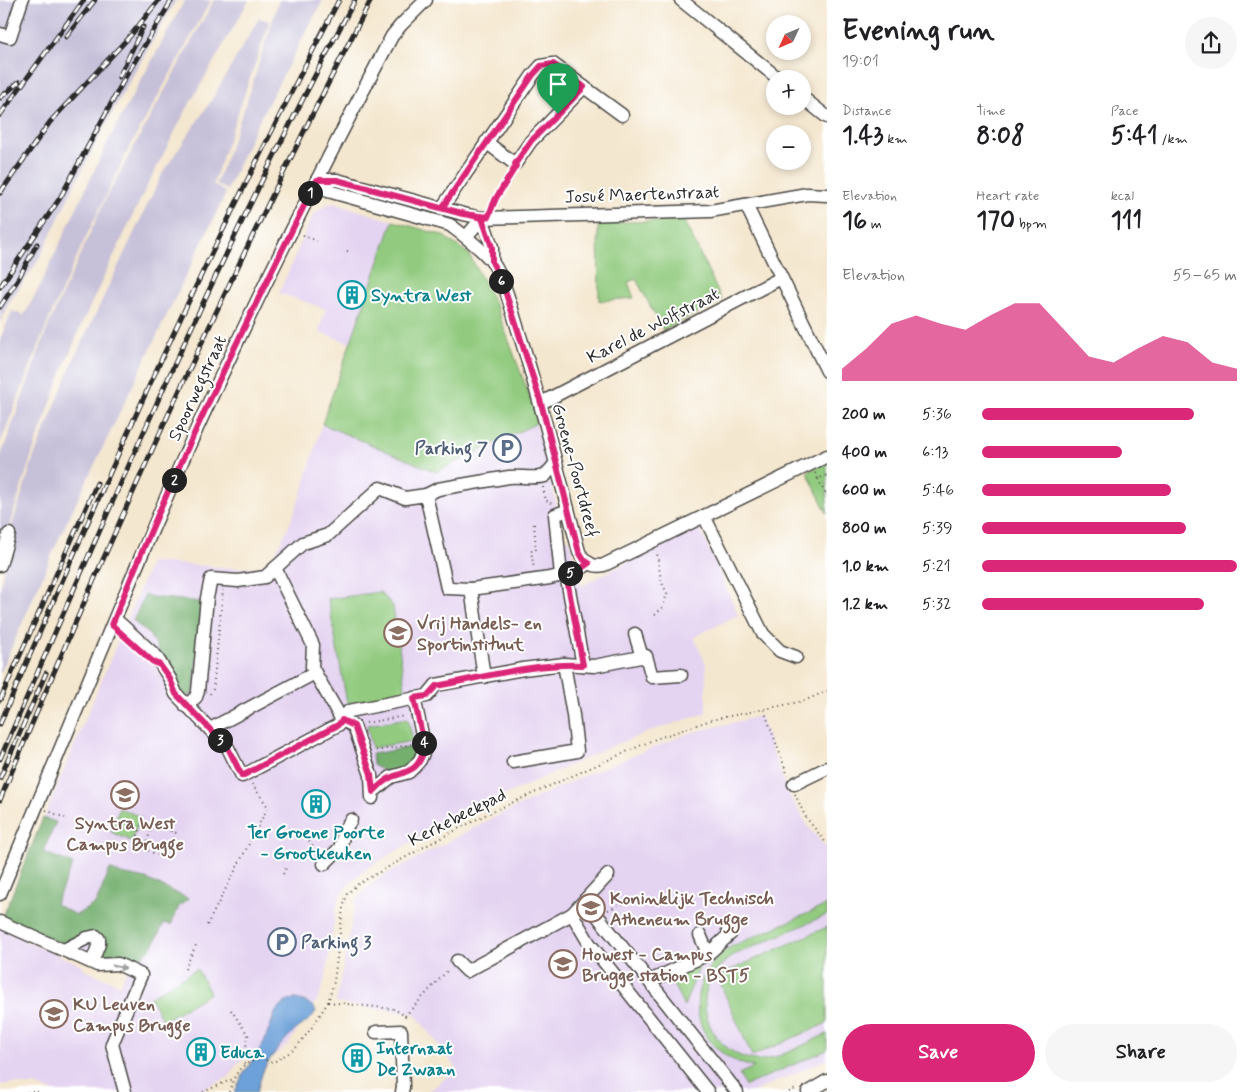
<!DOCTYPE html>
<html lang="en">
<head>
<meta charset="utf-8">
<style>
  :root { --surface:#fff; --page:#f6f6f6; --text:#202124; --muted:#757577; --accent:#db2777 }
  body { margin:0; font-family:Mynerve,sans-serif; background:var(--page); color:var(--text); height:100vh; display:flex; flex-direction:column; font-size:19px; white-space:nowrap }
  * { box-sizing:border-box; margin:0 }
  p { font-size:16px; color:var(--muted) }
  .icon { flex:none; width:28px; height:28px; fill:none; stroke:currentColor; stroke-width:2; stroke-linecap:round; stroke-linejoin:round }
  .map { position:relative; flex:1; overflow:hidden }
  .sheet { display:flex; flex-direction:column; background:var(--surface); width:425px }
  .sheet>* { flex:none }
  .needle { width:32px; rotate:226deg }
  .fabs { position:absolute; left:766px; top:15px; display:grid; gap:10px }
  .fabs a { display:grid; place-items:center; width:45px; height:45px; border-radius:50%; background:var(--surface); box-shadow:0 2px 8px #0003; font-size:25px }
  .pin { position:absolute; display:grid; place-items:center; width:42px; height:42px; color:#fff; margin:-51px -21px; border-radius:50% 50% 50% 0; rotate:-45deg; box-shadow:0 0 5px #0007 }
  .pin .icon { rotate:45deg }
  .km { position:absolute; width:25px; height:25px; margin:-12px; border-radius:50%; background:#222; color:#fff; font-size:14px; line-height:25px; text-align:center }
  .round { display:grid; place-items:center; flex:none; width:52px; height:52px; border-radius:26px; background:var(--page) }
  .headline { display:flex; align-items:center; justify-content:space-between; height:85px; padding:0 15px }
  h1 { font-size:28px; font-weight:700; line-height:38px }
  .figures { display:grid; grid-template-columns:repeat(3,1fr); gap:8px; height:85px; padding:5px 15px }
  .figures div { display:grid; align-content:center }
  .figures b { font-size:25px; font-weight:700 }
  .figures small { font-size:14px; font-weight:400 }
  .figures p { font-size:14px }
  .chart { height:140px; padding:10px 15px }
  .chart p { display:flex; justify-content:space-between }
  .chart svg { width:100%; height:90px; margin-top:5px; fill:var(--accent); opacity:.7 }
  .primary-button { display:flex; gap:10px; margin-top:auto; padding:10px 15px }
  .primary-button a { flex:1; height:58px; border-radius:30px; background:var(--accent); color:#fff; font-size:20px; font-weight:700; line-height:58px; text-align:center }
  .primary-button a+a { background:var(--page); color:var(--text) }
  ul { padding:0 15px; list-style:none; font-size:16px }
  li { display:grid; grid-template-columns:80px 60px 1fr; align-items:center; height:38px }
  li i { height:12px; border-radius:6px; background:var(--accent) }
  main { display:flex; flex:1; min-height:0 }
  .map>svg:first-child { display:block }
  .built { fill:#e4d3f1 }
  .industrial { fill:#c6c0d9 }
  .green { fill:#92cb7f; stroke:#5e7b55 }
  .forest { fill:#75af6e; stroke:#506d4c }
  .water { fill:#6da1d9; stroke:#4c6682 }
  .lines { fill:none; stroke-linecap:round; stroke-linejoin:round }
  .minor-casing { stroke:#494744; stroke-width:15 }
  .path { stroke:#494744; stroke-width:2; stroke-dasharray:1 4; stroke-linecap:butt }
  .minor { stroke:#fff; stroke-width:12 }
  .rail-casing { stroke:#2b2b2b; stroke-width:5 }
  .rail { stroke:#fff; stroke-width:3; stroke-dasharray:9; stroke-linecap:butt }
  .oneway { fill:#a0a0a0 }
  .route-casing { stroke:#fff; stroke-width:10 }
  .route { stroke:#db2777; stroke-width:6 }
  .labels { text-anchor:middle; stroke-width:4; stroke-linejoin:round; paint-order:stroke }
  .street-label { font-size:18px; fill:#2b2b2b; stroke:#fff }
  .culture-label { font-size:18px; font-weight:bold; fill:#0d838f; stroke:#fff; text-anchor:start }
  .service-label { font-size:18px; font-weight:bold; fill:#4e5e75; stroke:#fff; text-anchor:end }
  .education-label { font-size:18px; font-weight:bold; fill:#785e54; stroke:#fff; text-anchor:start }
</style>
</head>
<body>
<main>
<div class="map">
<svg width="827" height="1092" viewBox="0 0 827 1092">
  <rect width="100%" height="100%" fill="#fff"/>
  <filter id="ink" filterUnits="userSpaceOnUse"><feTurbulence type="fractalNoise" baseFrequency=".02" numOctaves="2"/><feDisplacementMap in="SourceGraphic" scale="10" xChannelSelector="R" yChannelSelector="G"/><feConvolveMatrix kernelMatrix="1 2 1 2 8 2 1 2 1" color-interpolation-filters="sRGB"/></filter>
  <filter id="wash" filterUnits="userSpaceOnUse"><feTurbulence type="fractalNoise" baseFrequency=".0096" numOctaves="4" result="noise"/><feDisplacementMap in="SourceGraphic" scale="20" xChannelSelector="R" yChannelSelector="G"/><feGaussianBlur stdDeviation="1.12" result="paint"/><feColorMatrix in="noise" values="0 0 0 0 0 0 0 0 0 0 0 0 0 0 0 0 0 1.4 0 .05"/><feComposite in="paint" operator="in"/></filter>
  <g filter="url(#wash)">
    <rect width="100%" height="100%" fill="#f4e7cf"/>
    <g class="built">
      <path d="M333,203L393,221L372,281L496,306L529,399L546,460L564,538L569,539L580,584L581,586L697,528L700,529L738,615L694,637L706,664V713L651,731L612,746L485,804L428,832L369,867L350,882L340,896L336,909L326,975L319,997L288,1045L273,1056H257L238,1062L229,1077L196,1092H54L35,1085H24L15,1083L0,1085V927L19,934L25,941L84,966L83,969L120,985L129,965L112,958L96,959L4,914L151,562L235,568L260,567L275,554L292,519L303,489L322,424L350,343L319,332L326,309L279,293L313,215L326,205Z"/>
      <path d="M760,716L787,791L809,828L827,849V1059L753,1092H428L457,1069L415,1014L336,1003L356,901L366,889L381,877L493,818L590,773L690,733Z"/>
    </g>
    <g class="industrial">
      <path d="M0,0H176L120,98L76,182L38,261L8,304L0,323Z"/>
      <path d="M185,0H211L126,154L83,243L50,317L0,444V339L2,335L12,311L24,315L37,292L110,137Z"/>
      <path d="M214,0H249L185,112L143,194L83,321L64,367L32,454L0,555V458L49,324L106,198Z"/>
      <path d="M279,0H323L256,126L227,190L216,184L247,101Z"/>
      <path d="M259,18L270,21L213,184L226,193L60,536L0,674V589L11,529L33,459L75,357L163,172L211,101Z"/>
    </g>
    <g class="green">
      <path d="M684,220L722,300L663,330L636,279L628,282L634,298L599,301L598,223Z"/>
      <path d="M393,221L442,235L469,254L496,306L539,422L436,472L322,424Z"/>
      <path d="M827,462V513L807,472Z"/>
      <path d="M380,592L393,606L406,695L347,703L328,599Z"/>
      <path d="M408,718L413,741L372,748L367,725Z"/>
      <path d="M119,808L141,817L131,841L111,832Z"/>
      <path d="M827,905V915L734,955C723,962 714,971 709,983C694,1017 723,1060 760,1060C777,1060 810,1041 827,1034V1050L745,1086L739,1074L754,1067C691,1054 677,984 730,947Z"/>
      <path d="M827,927V1023L752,1056L717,976Z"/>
      <path d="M701,963L684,1006L668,975Z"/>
      <path d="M197,969L210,993L163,1021L150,997Z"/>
    </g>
    <g class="forest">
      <path d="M145,595L152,597L202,602L194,691L189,696L182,695L174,677L149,634L133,621Z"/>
      <path d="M418,746L421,751L408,768L385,772L373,765L372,754Z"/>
      <path d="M43,818L56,822L43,852L73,864L55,904L76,915L96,903L110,869L121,874L146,879L189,899L179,906L171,925L164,923L154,944L138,962L130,963L112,958L98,960L101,938L67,946L6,921L4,914Z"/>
    </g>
    <path class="water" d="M296,999C304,1001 311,1003 316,1011C310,1021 302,1025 293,1032C283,1041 270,1058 264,1069C261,1076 259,1085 257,1092H235L242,1076L264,1042L276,1011L288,1000Z"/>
  </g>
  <g filter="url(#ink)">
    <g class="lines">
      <defs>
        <g id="minor">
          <path d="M681,0L779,79"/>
          <path d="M0,34L10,37L22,0"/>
          <path d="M584,87L622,115"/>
          <path d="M802,97L827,117"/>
          <path d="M317,180L328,191L450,225C463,235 483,249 493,263C506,282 514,319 522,342C543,411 561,481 579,552C585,562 592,568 604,565L827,456"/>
          <path d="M317,180H337L463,214L482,218L492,247V262"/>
          <path d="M746,205L827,371"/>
          <path d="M442,208L533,75L541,66L553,64L584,87L531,141L515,164L486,142"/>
          <path d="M466,237L482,218L710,211L807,194L827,195"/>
          <path d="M541,403L781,278"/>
          <path d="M426,495L438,489L509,477C522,476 533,479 545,476L555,464"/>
          <path d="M704,516L763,634L780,651L796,657"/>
          <path d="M0,565L9,534"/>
          <path d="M275,568L313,645L312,667L315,673L342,720L354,726L371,775L372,798"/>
          <path d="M566,574L583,665"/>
          <path d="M561,575L555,515L568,510"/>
          <path d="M471,589L484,677"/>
          <path d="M115,619L156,656L170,679L176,694L228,748L242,776L338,725L349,711L427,696L436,685L523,669L564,664L594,666L646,656L652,677L681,675"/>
          <path d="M635,634L642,657"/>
          <path d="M186,706L196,697L198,691L207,598L211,579L238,581L265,577L303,543L328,535L380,488L405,498L426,495L447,588L471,589L550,578L576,572L589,563"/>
          <path d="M210,729L315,673"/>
          <path d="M513,762L577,751L573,715L564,664"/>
          <path d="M794,784L827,768"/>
          <path d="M373,792L391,777L409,772L420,760L425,748L414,698"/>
          <path d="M324,864L340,848L345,829L351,820"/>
          <path d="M0,894C60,751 118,607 180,466C245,320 317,177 392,36L401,25L426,0"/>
          <path d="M572,914L589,943L708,1092"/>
          <path d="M596,914L737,1092"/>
          <path d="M0,922L97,965L118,964L141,975L112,1044L125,1092"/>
          <path d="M700,935L708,954"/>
          <path d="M64,950L87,938L96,936L99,939V944L92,962"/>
          <path d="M457,961L467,971L572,914L608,875"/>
          <path d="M650,981L708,954L730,934L728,929"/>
          <path d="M376,1032L401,1031L403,1087L402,1092"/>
          <path d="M808,1092L827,1081"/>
        </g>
      </defs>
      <use href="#minor" class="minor-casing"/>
      <g class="path">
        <path d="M492,206L511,173"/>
        <path d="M303,235L317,241"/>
        <path d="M347,251L349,252"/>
        <path d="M815,473L818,479L827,475"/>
        <path d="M818,479L827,497"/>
        <path d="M543,487L546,501H550L551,504"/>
        <path d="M534,524L536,550L531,551L534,569"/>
        <path d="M655,615L663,607L667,593L661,581L657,553"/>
        <path d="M210,694L213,689L223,590"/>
        <path d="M764,710L788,776"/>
        <path d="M366,723L405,716"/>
        <path d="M376,751L413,744"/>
        <path d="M795,794L805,816L827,844"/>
        <path d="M46,810L65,818"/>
        <path d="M309,841L317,854"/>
        <path d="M145,844L136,841L143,821L179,834"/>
        <path d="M145,846L153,825"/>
        <path d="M143,849L169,859"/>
        <path d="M312,857L317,854"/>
        <path d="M283,874L287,866"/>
        <path d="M608,910L626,902"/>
        <path d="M207,925L268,807L252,784"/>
        <path d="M185,969L196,945"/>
        <path d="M328,1002L394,1009L405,1016V1021"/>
        <path d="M231,1010L248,1035L246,1044L249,1053L244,1064"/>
        <path d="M405,1016L448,970"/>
        <path d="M27,1092H38"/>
        <path d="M203,1092L235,1078"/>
        <path d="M229,1092C237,1069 239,1065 262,1058L270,1062H274L295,1049L313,1026L328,1002L334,982L343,908L347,894L358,884L433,842L489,813L653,740L711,720L804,701L827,691"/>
        <path d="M479,1092H480"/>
        <path d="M789,1092L798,1088"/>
      </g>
      <use href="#minor" class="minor"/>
      <defs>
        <g id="rail">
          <path d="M66,37L95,0"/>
          <path d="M119,77L143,27"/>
          <path d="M0,98L19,82"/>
          <path d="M0,115L84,0"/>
          <path d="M0,193L50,122L131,35L159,0"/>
          <path d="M0,287L60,198L126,76L172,0"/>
          <path d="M0,307L17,281L37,244"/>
          <path d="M0,700L97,483"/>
          <path d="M0,724C51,606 102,488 156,371C214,246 275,122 339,0"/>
          <path d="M0,759C111,503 222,246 355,0"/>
          <path d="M0,778L46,673"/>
          <path d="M0,800C113,528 235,261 371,0"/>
        </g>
      </defs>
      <use href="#rail" class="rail-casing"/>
      <use href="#rail" class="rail"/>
    </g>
    <defs><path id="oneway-solid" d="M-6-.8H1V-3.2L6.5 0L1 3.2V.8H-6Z" transform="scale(1.25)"/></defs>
    <use class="oneway" href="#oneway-solid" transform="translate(119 967) rotate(14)"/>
  </g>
  <g class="lines" filter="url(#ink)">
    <defs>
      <path id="route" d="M558,114L531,141L515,164L516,166L496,198L488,217L463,214L337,180H317C244,326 172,473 112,625L152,661L160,665L170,679L176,694L228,748L242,776L338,725L342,720L354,726L371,774L373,792C378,787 384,780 392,777C412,770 418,770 425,748L414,698L427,696L436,686C485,677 534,663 583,665L566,574L576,572L589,563L584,560L579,552L541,403L514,318L502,282L492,262V247L482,218L442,208L533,75L541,66L553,64L584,87L558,114"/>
    </defs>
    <use href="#route" class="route-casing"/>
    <use href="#route" class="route"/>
  </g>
  <defs>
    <symbol id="building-ring" viewBox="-11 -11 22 22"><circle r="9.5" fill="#fff" stroke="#0f9aa8" stroke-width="1.5"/><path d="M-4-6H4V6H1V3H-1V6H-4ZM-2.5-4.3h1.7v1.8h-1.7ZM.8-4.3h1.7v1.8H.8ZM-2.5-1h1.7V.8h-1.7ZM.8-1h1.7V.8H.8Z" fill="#0f9aa8"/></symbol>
    <symbol id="parking-ring" viewBox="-11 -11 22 22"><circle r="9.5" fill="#fff" stroke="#5c6f8a" stroke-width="1.5"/><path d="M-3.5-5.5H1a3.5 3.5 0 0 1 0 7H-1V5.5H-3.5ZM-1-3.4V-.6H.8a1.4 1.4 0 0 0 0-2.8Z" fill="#5c6f8a"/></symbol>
    <symbol id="school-ring" viewBox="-11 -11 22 22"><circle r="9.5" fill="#fff" stroke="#8d6e63" stroke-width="1.5"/><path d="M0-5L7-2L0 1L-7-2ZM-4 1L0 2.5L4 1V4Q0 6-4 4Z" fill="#8d6e63"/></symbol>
    <symbol id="university-ring" viewBox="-11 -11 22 22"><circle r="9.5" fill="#fff" stroke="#8d6e63" stroke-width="1.5"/><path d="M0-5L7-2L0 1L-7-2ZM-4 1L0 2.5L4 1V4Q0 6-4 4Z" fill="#8d6e63"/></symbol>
  </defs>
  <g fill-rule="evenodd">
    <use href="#building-ring" x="336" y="279" width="32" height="32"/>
    <use href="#parking-ring" x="491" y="432" width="32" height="32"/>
    <use href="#school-ring" x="382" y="617" width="32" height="32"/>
    <use href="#school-ring" x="109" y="779" width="32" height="32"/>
    <use href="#building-ring" x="300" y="788" width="32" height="32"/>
    <use href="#school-ring" x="575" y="892" width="32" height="32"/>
    <use href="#parking-ring" x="266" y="926" width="32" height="32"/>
    <use href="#university-ring" x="547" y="948" width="32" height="32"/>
    <use href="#university-ring" x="38" y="998" width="32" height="32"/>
    <use href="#building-ring" x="185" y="1036" width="32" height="32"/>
    <use href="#building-ring" x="341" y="1042" width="32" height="32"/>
  </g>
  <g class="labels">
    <g class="street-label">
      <text transform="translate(642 194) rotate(-2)" y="6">Josué Maertenstraat</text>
      <text transform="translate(653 325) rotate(-27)" y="6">Karel de Wolfstraat</text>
      <text transform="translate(197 388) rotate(-65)" y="6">Spoorwegstraat</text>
      <text transform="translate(576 470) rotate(75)" y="6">Groene-Poortdreef</text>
      <text transform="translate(457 817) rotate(-27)" y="6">Kerkebeekpad</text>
    </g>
    <g class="culture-label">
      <text x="371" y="301">Syntra West</text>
      <text x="316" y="838" text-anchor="middle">Ter Groene Poorte<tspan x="316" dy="21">- Grootkeuken</tspan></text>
      <text x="376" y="1054">Internaat<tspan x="376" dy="21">De Zwaan</tspan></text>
      <text x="220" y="1058">Educa</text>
    </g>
    <g class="service-label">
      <text x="488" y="454">Parking 7</text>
      <text x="301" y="948" text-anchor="start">Parking 3</text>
    </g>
    <g class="education-label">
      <text x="417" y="629">Vrij Handels- en<tspan x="417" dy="21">Sportinstituut</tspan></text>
      <text x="125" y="829" text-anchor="middle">Syntra West<tspan x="125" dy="21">Campus Brugge</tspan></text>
      <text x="610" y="904">Koninklijk Technisch<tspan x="610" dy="21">Atheneum Brugge</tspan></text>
      <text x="582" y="960">Howest - Campus<tspan x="582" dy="21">Brugge station - BST5</tspan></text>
      <text x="73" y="1010">KU Leuven<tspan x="73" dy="21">Campus Brugge</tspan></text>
    </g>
  </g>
</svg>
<div class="fabs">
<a><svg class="needle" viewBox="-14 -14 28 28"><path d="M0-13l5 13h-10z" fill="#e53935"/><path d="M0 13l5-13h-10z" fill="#757577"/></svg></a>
<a>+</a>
<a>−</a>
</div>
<div class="pin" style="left:558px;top:114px;background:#1e9e55"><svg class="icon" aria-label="arrive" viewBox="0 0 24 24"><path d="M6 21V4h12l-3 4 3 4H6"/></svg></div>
<b class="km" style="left:310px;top:193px">1</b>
<b class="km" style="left:174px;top:480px">2</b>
<b class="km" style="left:220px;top:740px">3</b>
<b class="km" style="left:424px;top:743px">4</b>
<b class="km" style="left:570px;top:573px">5</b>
<b class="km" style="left:501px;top:281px">6</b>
</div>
<section class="sheet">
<div class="headline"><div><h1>Evening run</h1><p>19:01</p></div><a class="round"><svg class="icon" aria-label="share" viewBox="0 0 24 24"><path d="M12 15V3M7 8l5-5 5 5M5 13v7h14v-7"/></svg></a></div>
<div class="figures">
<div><p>Distance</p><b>1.43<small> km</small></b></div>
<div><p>Time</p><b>8:08</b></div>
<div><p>Pace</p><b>5:41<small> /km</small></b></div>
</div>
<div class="figures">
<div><p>Elevation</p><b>16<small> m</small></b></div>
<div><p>Heart rate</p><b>170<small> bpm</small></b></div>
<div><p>kcal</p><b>111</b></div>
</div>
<div class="chart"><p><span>Elevation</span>55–65 m</p>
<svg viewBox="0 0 160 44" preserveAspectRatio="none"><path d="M0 44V38L10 28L20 16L30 12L40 16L50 19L60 12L70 6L80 6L90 19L100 32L110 35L120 28L130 22L140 25L150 35L160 38V44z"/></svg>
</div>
<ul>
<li><b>200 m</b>5:36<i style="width:83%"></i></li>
<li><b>400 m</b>6:13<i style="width:55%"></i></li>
<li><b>600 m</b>5:46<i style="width:74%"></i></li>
<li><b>800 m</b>5:39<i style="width:80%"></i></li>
<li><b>1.0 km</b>5:21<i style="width:100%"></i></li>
<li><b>1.2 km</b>5:32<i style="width:87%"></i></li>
</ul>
<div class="primary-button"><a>Save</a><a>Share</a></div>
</section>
</main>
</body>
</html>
